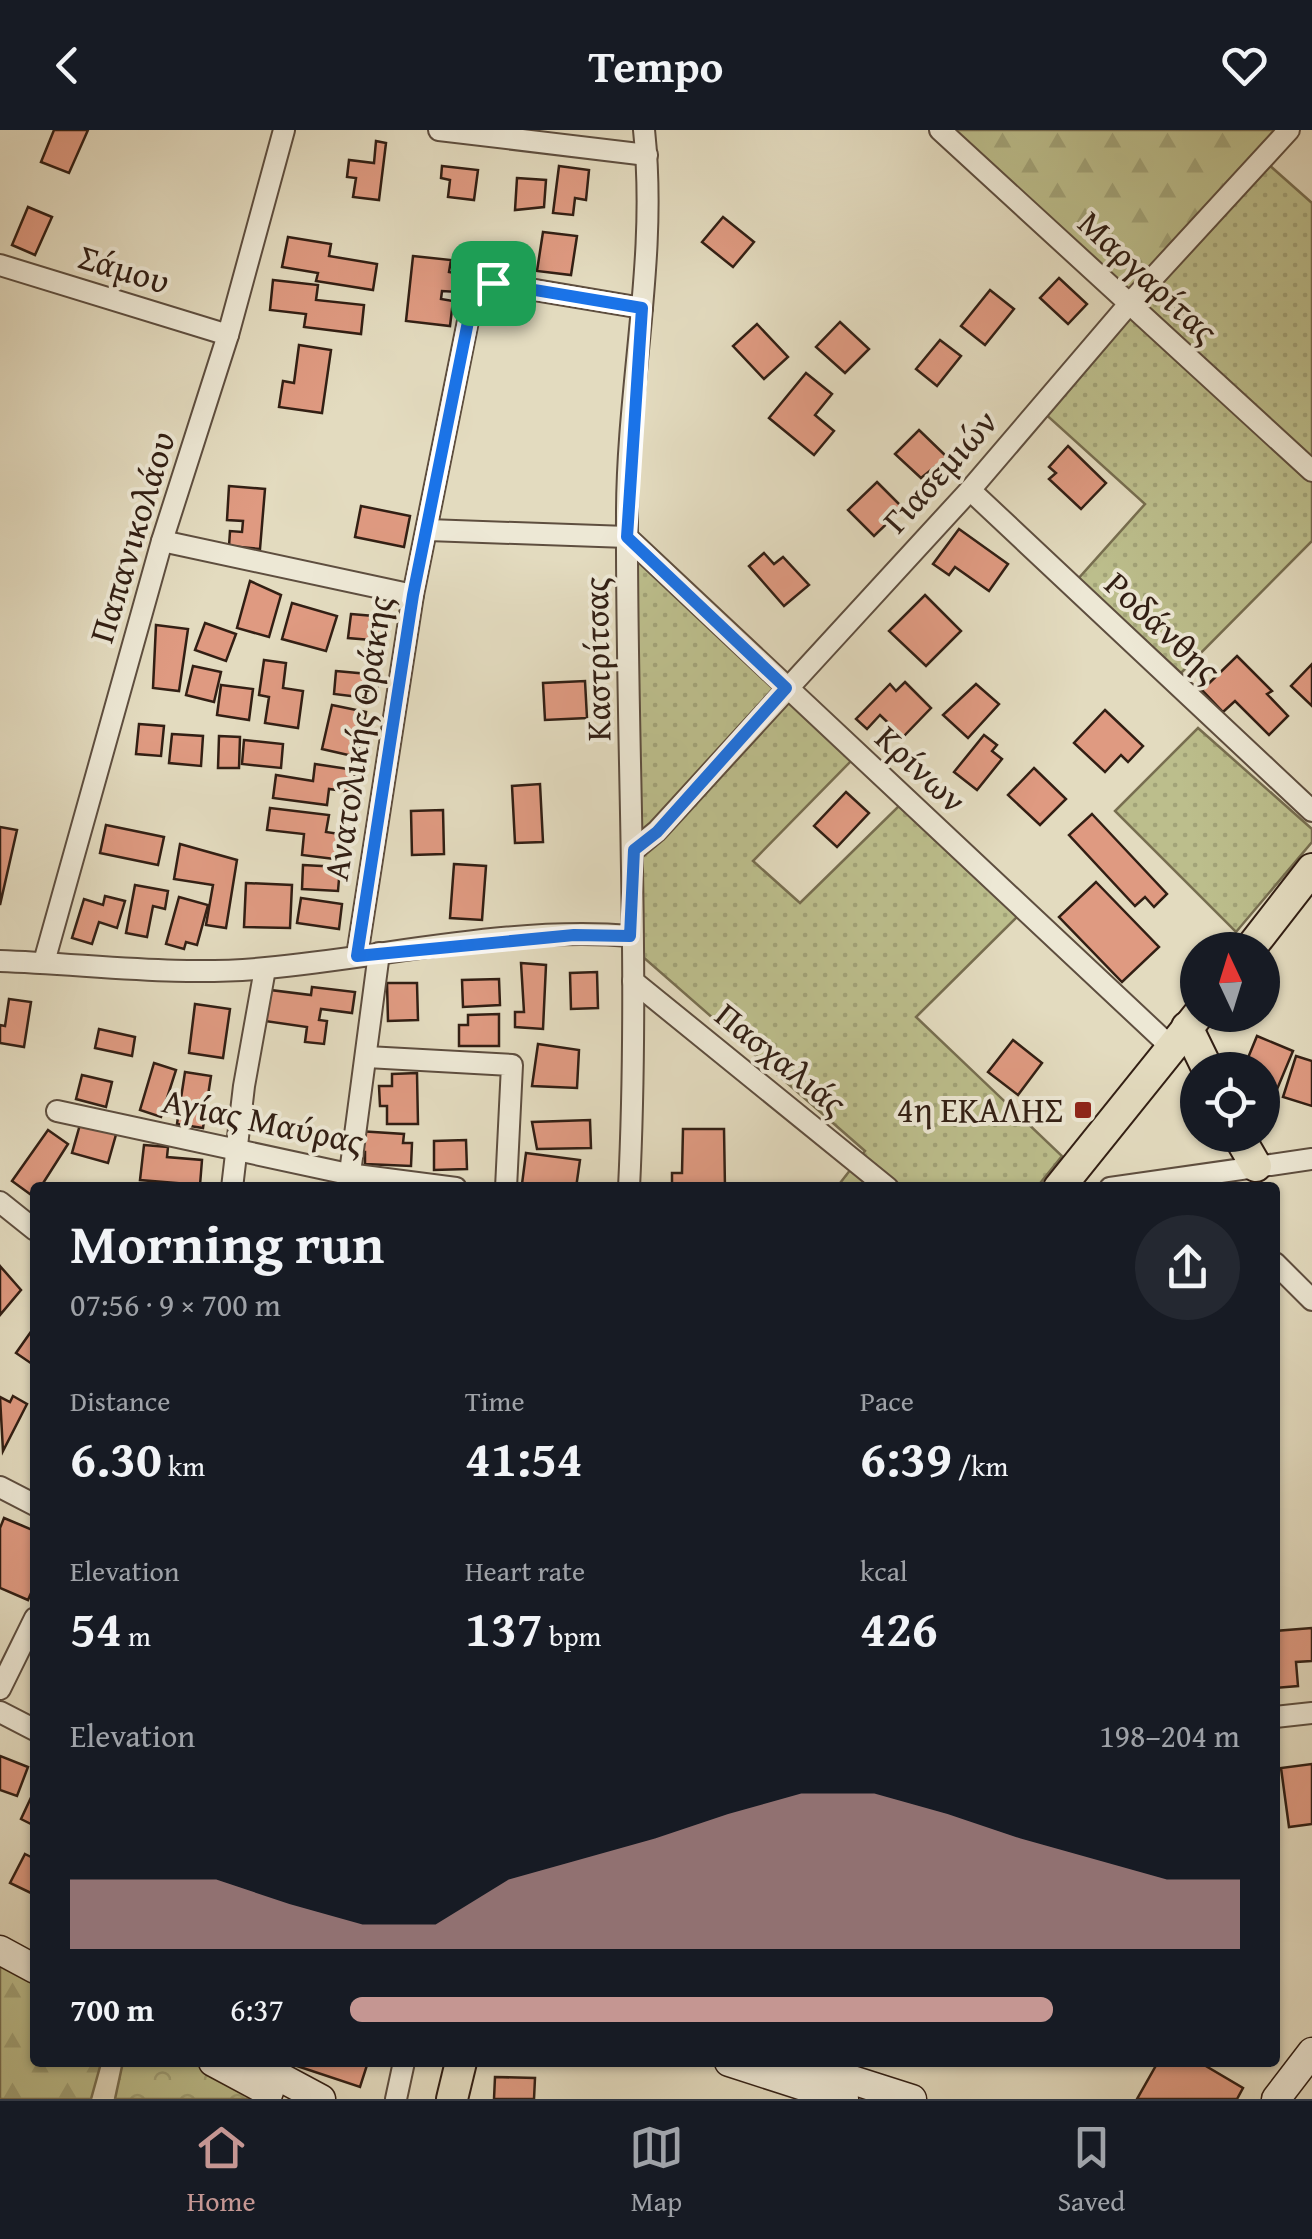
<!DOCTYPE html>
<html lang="en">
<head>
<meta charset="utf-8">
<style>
  :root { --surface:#171b24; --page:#242831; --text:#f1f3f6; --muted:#9ea1a6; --line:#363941; --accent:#c59692 }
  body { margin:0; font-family:"Gentium Book Plus",serif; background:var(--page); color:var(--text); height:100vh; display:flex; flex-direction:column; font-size:38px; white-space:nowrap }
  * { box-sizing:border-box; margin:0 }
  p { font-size:32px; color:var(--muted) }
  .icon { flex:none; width:55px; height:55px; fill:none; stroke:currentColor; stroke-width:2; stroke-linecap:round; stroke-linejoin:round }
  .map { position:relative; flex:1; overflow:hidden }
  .sheet { position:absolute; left:30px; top:1052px; width:1250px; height:885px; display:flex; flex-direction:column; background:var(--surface); border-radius:10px; box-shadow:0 2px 8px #0004 }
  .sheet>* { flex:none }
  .needle { width:65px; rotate:356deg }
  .fabs { position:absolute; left:1180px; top:802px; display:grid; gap:20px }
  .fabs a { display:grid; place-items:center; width:100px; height:100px; border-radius:50%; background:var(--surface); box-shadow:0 2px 8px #0004; font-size:50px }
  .pin { position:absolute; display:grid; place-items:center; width:85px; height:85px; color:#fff; margin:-42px; border-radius:20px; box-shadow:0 5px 15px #0006 }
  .round { display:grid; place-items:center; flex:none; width:105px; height:105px; border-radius:52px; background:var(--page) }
  .head { display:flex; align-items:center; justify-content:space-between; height:170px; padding:0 40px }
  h1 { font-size:55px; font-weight:700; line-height:75px }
  .figures { display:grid; grid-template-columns:repeat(3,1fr); gap:15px; height:170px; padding:10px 40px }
  .figures div { display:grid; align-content:center }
  .figures b { font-size:50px; font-weight:700 }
  .figures small { font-size:28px; font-weight:400 }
  .figures p { font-size:28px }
  .chart { height:280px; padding:20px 40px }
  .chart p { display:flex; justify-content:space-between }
  .chart svg { width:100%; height:180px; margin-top:10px; fill:var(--accent); opacity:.7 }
  ul { padding:0 40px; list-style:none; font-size:32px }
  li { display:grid; grid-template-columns:160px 120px 1fr; align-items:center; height:75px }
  li i { height:25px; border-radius:12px; background:var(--accent) }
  header { display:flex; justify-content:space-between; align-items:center; height:130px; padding:0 40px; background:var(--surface); font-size:45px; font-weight:700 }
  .tab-bar { display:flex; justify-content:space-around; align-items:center; height:140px; border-top:2px solid var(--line); background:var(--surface); font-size:28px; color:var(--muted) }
  .tab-bar a { display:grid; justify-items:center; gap:5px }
  .tab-bar .selected { color:var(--accent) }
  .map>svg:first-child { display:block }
  .grass { fill:url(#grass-dots); stroke:#776e50; stroke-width:2.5 }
  .forest { fill:url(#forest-firs); stroke:#776e50; stroke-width:2.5 }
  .park { fill:url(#park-crowns); stroke:#776e50; stroke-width:2.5 }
  .building { fill:#df9a81; stroke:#321f14; stroke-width:2.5 }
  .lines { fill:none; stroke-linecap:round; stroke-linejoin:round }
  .street-casing { stroke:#5e4e3f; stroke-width:24 }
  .secondary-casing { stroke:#321f14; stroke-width:31 }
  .primary-casing { stroke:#321f14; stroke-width:34 }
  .street { stroke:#ede8d5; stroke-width:20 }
  .secondary { stroke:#ede8d5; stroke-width:28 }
  .primary { stroke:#e3dbbf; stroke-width:30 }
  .route-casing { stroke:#fff; stroke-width:20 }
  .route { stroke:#1a73e8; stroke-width:12 }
  .poi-dot { fill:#8f2418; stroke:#ede8d5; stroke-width:4 }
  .labels { text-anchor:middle; stroke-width:8; stroke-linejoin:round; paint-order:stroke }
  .street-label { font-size:35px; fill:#321f14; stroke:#ede8d5 }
  .poi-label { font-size:35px; fill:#321f14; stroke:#ede8d5; text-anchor:end }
</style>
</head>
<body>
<header><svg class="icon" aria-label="back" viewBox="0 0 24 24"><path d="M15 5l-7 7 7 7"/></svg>Tempo<svg class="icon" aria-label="heart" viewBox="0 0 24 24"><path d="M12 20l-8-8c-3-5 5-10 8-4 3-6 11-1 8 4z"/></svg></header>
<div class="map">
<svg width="1312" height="1969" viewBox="0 0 1312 1969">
  <defs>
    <pattern id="grass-dots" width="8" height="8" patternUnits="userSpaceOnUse" patternTransform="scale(2.5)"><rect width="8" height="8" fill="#bcbe8c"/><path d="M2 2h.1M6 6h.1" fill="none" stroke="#a2a378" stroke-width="1.8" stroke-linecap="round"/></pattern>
    <pattern id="forest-firs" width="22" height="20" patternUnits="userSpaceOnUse" patternTransform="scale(2.5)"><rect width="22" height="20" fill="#bcbe8c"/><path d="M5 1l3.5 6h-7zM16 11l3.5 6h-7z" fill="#a2a378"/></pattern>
    <pattern id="park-crowns" width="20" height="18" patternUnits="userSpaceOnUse" patternTransform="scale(2.5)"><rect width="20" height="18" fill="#bcbe8c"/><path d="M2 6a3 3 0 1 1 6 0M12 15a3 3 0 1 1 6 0" fill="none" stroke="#a2a378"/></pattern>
  </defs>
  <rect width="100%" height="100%" fill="#e3dbbf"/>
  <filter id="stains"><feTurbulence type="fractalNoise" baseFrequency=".002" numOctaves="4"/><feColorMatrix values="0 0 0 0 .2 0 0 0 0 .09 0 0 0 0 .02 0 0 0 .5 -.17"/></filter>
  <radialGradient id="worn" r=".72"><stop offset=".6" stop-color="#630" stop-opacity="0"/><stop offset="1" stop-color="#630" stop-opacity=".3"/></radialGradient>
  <g class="grass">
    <path d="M1268,34L1312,73V411L1181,543L1078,449L1145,374L1042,281Z"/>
    <path d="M636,426L852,630L753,731L800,773L901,674L1018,786L916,887L1062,1026L1037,1057H837L865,1021L643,827Z"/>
    <path d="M1198,598L1312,699V712L1236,802L1115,681Z"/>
  </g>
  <g class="forest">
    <path d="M937,0H1283L1127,175Z"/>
    <path d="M0,1830L35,1849V1932L101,1933L91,1969H0Z"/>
  </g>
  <path class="park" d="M123,1932L195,1933L263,1969H115Z"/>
  <g class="building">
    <path d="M54,0H88L69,43L41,32Z"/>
    <path d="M376,11L386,13L379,70L353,67L356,48L347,47L349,30L374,33Z"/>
    <path d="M442,36L478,40L474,70L448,67L450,50L441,48Z"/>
    <path d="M559,36L589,40L586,70L575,68L573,85L553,83Z"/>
    <path d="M517,48L546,50L544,77L515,80Z"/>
    <path d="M28,77L52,87L35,125L12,115Z"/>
    <path d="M723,87L754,112L733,137L702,112Z"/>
    <path d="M543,102L577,106L571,145L537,141Z"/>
    <path d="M288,107L331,114L329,126L377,134L373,160L316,151L318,143L282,137Z"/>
    <path d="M413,126L451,130L449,142L460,144L458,162L442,161L441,169L453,171L450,196L406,191Z"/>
    <path d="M1059,148L1087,174L1068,194L1040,168Z"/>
    <path d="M273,150L318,155L316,170L364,175L361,204L304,197L306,184L270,180Z"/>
    <path d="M990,160L1014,179L985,215L961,196Z"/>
    <path d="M840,192L869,219L845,243L816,217Z"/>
    <path d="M757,194L788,227L764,249L733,216Z"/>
    <path d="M940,210L961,226L937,256L916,239Z"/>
    <path d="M299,215L331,220L322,283L279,277L283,251L294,253Z"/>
    <path d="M806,243L832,264L815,285L834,301L814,325L769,288Z"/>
    <path d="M919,300L947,327L921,348L895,324Z"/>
    <path d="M1068,316L1106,353L1081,379L1049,349L1056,343L1049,337Z"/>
    <path d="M877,352L903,378L874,406L848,380Z"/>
    <path d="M229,356L265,359L260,419L229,416L230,401L242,402L243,391L227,390Z"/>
    <path d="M361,376L410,386L404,417L355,407Z"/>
    <path d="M959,399L1008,434L989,461L955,437L949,445L933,434Z"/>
    <path d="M764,423L774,434L783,427L809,455L784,476L749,436Z"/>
    <path d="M250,451L281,465L269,507L237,498Z"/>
    <path d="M925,465L961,501L926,536L889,501Z"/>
    <path d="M292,473L337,486L326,521L282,509Z"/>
    <path d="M351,484L385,487L383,511L348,508Z"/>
    <path d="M205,493L236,504L226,531L195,520Z"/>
    <path d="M156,495L188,499L179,561L153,558Z"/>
    <path d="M1237,526L1272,561L1267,564L1288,586L1269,605L1235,571L1223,582L1202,560Z"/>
    <path d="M264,530L286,533L283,558L303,561L298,598L265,593L269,567L259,565Z"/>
    <path d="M1312,534V576L1291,556Z"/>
    <path d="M193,536L221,542L214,572L186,565Z"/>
    <path d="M336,541L379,545L376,569L334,564Z"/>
    <path d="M585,551L587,588L545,590L543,553Z"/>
    <path d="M905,552L931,578L903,607L880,585L867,599L856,589L890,554L896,561Z"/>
    <path d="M976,554L999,574L968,608L943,585Z"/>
    <path d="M221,555L253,559L249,590L217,585Z"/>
    <path d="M332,575L366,582L357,627L322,619Z"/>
    <path d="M1105,580L1143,616L1128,632L1121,625L1105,642L1074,613Z"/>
    <path d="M139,594L164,596L161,626L136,624Z"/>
    <path d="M172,604L203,606L201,636L169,633Z"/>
    <path d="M984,605L997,615L992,621L1002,629L977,660L954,642Z"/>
    <path d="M219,606L240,607L239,638H218Z"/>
    <path d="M244,610L283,614L281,638L242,634Z"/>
    <path d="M315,634L355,640L352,662L329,659L327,675L273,668L276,645L313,651Z"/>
    <path d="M1034,638L1066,669L1040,695L1008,665Z"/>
    <path d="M540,654L543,712L515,713L512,656Z"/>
    <path d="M846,662L869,683L837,717L814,696Z"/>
    <path d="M270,678L329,685L326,702L346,705L343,730L302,725L304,704L267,700Z"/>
    <path d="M443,680L444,724L412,725L411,681Z"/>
    <path d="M1092,684L1167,764L1154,777L1145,767L1135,776L1069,705Z"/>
    <path d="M106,695L164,707L158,735L100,723Z"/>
    <path d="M0,697L17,700L0,775Z"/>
    <path d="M180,714L237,730L226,798L206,795L213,755L174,749Z"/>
    <path d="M454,734L486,736L482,790L450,788Z"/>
    <path d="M303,735L340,737L338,761L302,759Z"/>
    <path d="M1096,752L1159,817L1122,852L1059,787Z"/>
    <path d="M246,753L292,755L290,798L244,797Z"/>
    <path d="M135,755L168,761L165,779L153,776L147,807L126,803Z"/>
    <path d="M105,766L125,771L117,798L99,792L92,814L72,808L84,769L103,775Z"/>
    <path d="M179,767L208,775L197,815L186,812L184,819L166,814Z"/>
    <path d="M301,768L342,774L339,799L297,793Z"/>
    <path d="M521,833L546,835L543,899L515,897V882H524Z"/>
    <path d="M597,842L598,878L571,879L570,843Z"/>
    <path d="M499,849L500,875L463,877L462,850Z"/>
    <path d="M387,853H417L418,890L388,891Z"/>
    <path d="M312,857L355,862L352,883L321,879L319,890L327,891L324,914L305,912L307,897L265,891L270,860L311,865Z"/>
    <path d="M9,869L31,872L24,917L0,913V895L5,896Z"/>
    <path d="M195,874L230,879L223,928L189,923Z"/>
    <path d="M499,884V916H459V895H468V885Z"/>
    <path d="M99,899L135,907L132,926L95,918Z"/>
    <path d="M1257,906L1293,921L1265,988L1262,940H1243Z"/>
    <path d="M1013,910L1042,933L1018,965L988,942Z"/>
    <path d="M538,914L579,920L577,958L532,956Z"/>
    <path d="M1296,926L1312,931V976L1283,967Z"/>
    <path d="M154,933L176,940L161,987L140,980Z"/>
    <path d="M185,942L211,946L203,998L177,994Z"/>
    <path d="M417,943L418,994H387V976H380L379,956H392V944Z"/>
    <path d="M82,945L112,952L106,977L76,969Z"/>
    <path d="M590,990L591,1018L537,1019L532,992Z"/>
    <path d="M81,991L117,1001L108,1033L72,1023Z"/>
    <path d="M683,999H724L725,1058H672V1043H682Z"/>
    <path d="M48,1000L68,1014L40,1058H35L34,1067L12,1051Z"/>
    <path d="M358,1001L404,1004L403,1013H412L411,1036L365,1034V1022H357Z"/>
    <path d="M466,1010L467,1039L434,1040V1011Z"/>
    <path d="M144,1015L168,1017L167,1027L202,1030L200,1055L140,1050Z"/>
    <path d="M526,1023L580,1030L576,1058L522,1054Z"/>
    <path d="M0,1136L21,1160L0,1185Z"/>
    <path d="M35,1196V1236L16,1223Z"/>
    <path d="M13,1266L27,1274L3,1321L0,1267L10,1272Z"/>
    <path d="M4,1388L35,1401V1454L28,1470L0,1458V1398Z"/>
    <path d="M1312,1498V1531L1296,1532L1298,1556L1275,1558V1501Z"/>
    <path d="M0,1626L28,1637L17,1666L0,1660Z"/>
    <path d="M1312,1634V1694L1289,1697L1281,1638Z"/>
    <path d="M35,1659V1696L21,1689Z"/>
    <path d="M25,1724L35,1729L31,1763L10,1753Z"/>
    <path d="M285,1932H368L360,1957Z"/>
    <path d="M1158,1932H1199L1243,1958L1237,1969H1137Z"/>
    <path d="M495,1947L535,1948L534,1969H494Z"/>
  </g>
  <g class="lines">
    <defs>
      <g id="street">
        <path d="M439,0L647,25"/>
        <path d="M940,0L1312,341"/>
        <path d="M0,135L228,205"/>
        <path d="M970,360L1312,681"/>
        <path d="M428,400L627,407"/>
        <path d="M627,407L1172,918"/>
        <path d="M162,411L413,465"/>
        <path d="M634,720L657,701L970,360L1129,174L1289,0"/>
        <path d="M357,826L413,465L474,161L477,154L493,153L642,178"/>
        <path d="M0,831C89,834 178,847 266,838C386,827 510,796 631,806"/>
        <path d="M44,832L162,411L228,205L284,0"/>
        <path d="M633,851L888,1058"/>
        <path d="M367,927L512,935L506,1058"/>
        <path d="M57,981L348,1044L456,1058"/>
        <path d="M232,1058L244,956L265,839"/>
        <path d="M348,1058L379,823"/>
        <path d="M629,1058C640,833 626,609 627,385C627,255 658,129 644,0"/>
        <path d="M1110,1058L1312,1029"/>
        <path d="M0,1072L35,1100"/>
        <path d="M1275,1133L1312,1170"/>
        <path d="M0,1357L35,1375"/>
        <path d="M0,1559L35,1488"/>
        <path d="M0,1582L35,1600"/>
        <path d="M1275,1587L1312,1583"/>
        <path d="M396,1969L404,1932"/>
      </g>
      <g id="secondary">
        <path d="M0,1820L35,1839"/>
        <path d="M213,1932L269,1962"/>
        <path d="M252,1932L321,1969"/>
        <path d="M729,1932L844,1969"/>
        <path d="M796,1932L912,1969"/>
        <path d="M1276,1969L1312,1922"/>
      </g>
      <g id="primary">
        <path d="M1249,820L1312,739"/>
        <path d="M1187,897L1208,940"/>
        <path d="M1238,1005L1256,1036"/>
        <path d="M1059,1058L1198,885"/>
        <path d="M452,1969L461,1932"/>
      </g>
    </defs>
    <use href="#street" class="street-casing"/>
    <use href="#secondary" class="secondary-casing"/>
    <use href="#primary" class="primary-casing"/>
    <use href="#street" class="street"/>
    <use href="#secondary" class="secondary"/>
    <use href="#primary" class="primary"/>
  </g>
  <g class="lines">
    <defs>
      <path id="route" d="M493,153L642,178L627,407L786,558L657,702L634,720L630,806L574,805L357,826L413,465L474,162L477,154Z"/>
    </defs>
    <use href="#route" class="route-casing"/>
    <use href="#route" class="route"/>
  </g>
  <rect class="poi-dot" x="1073" y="970" width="20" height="20" rx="5"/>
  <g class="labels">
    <g class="street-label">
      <text transform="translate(124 139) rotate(17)" y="12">Σάμου</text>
      <text transform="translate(1148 147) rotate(43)" y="12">Μαργαρίτας</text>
      <text transform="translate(940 341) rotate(-48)" y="12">Γιασεμιών</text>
      <text transform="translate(132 407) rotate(-73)" y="12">Παπανικολάου</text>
      <text transform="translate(1163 497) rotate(43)" y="12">Ροδάνθης</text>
      <text transform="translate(597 529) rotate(-91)" y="12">Καστρίτσας</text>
      <text transform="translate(358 608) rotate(-81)" y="12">Ανατολικής Θράκης</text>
      <text transform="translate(921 639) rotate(43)" y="12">Κρίνων</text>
      <text transform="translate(781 929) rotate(39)" y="12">Πασχαλιάς</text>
      <text transform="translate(263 991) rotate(12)" y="12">Αγίας Μαύρας</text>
    </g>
    <g class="poi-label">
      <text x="1063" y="992">4η ΕΚΑΛΗΣ</text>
    </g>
  </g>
  <rect width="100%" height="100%" filter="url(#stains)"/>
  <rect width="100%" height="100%" fill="url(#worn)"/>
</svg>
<div class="fabs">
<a><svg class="needle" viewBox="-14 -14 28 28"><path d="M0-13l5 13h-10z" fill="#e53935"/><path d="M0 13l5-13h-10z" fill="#9ea1a6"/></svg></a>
<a><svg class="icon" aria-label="locate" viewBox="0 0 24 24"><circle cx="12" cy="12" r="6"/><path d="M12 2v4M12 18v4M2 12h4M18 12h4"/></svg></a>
</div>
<div class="pin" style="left:493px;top:153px;background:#1e9e55"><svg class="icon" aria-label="arrive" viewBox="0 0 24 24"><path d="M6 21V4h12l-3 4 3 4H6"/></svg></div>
<section class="sheet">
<div class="head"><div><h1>Morning run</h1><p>07:56 · 9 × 700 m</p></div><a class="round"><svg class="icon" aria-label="share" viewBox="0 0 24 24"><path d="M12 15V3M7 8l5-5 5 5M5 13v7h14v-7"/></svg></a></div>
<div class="figures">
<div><p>Distance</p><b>6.30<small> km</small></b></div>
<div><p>Time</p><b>41:54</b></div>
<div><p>Pace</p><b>6:39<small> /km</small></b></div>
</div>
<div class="figures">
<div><p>Elevation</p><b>54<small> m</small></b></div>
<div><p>Heart rate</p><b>137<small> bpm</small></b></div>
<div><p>kcal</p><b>426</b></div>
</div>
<div class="chart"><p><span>Elevation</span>198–204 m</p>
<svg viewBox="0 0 160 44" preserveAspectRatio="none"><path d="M0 44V27L10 27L20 27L30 33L40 38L50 38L60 27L70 22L80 17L90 11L100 6L110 6L120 11L130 17L140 22L150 27L160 27V44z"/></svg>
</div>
<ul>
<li><b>700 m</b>6:37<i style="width:79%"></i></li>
</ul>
</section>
</div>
<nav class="tab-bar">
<a class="selected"><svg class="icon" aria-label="home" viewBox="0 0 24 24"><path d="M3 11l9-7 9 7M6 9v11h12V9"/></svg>Home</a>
<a><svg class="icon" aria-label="map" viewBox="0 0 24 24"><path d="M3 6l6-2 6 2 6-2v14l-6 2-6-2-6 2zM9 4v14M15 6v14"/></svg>Map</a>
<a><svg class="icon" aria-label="saved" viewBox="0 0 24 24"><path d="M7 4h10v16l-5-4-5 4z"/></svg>Saved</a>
</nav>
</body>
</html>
